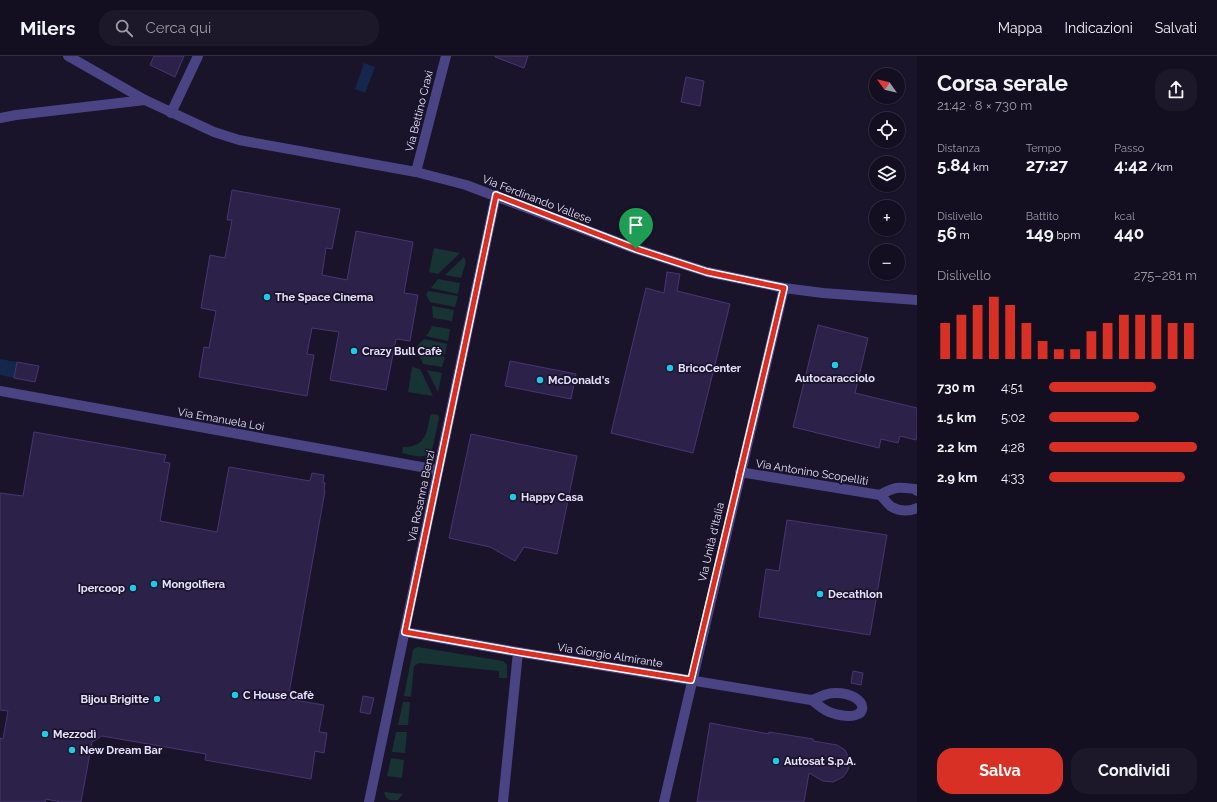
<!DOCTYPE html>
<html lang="it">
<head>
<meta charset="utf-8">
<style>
  :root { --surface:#130f20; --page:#1c1829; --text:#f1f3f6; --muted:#9d9ca5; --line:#322f3e; --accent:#d93025 }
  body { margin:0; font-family:Raleway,sans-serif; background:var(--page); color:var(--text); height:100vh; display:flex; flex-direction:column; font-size:15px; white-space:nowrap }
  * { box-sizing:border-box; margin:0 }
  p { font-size:13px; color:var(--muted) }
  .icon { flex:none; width:22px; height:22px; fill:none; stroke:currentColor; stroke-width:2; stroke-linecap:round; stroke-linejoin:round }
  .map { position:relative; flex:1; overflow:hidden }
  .drawer { display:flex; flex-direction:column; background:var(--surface); width:300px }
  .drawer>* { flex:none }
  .needle { width:26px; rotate:304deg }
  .buttons { position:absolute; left:869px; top:12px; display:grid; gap:8px }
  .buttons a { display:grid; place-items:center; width:36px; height:36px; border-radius:50%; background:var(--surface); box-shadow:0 1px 3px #0004,0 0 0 1px var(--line); font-size:20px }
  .pin { position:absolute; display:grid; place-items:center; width:34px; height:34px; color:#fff; margin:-41px -17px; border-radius:50% 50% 50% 0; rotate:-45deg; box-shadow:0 0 4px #0007 }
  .pin .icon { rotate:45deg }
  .round { display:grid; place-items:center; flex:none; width:42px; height:42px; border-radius:16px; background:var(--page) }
  .headline { display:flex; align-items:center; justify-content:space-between; height:68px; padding:0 20px }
  h1 { font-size:22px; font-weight:700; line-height:30px }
  .stats { display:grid; grid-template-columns:repeat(3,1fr); gap:6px; height:68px; padding:4px 20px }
  .stats div { display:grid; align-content:center }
  .stats b { font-size:17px; font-weight:700 }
  .stats small { font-size:11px; font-weight:400 }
  .stats p { font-size:11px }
  .chart { height:112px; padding:8px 20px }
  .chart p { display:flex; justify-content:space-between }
  .chart svg { width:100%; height:72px; margin-top:4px; stroke:var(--accent); stroke-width:6 }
  .button { display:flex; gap:8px; margin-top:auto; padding:8px 20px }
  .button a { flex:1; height:46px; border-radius:16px; background:var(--accent); color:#fff; font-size:16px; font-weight:700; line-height:46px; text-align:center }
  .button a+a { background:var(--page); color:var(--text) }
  ul { padding:0 20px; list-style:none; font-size:13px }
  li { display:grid; grid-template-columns:64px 48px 1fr; align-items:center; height:30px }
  li i { height:10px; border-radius:5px; background:var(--accent) }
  header { display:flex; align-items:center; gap:24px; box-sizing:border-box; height:56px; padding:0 20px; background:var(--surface); border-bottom:1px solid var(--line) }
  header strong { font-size:19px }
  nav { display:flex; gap:22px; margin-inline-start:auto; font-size:14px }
  .search { width:280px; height:36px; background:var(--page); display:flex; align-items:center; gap:10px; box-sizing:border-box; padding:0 14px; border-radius:16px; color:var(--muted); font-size:15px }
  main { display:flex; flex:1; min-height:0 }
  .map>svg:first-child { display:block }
  .green { fill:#183333 }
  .water { fill:#15274d }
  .building { fill:#2c2249; stroke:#463673 }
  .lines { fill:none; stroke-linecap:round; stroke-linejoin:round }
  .minor { stroke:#4a4484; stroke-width:10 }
  .route-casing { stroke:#fff; stroke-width:8 }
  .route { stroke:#d93025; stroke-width:5 }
  .poi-dot { fill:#20c9e8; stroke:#19142a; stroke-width:1.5 }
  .labels { text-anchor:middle; stroke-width:3.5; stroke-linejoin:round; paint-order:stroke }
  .street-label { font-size:11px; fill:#e5e0fc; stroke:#19142a }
  .poi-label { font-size:11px; font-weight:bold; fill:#e5e0fc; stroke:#19142a; text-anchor:start }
</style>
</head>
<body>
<header>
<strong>Milers</strong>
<div class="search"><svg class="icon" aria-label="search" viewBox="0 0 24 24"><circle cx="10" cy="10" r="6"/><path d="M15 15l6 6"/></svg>Cerca qui</div>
<nav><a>Mappa</a><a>Indicazioni</a><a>Salvati</a></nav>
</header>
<main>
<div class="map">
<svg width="917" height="746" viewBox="0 0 917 746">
  <rect width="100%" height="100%" fill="#19142a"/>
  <g class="green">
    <path d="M434,192L460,197L438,218L429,216Z"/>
    <path d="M464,201L466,206L461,222L445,219Z"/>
    <path d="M438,223L460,227L458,238L431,232Z"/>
    <path d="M428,235L458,240L455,251L430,246L426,239Z"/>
    <path d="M432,250L454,254L452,265L433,262Z"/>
    <path d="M432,270L450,273L448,285L426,280L429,276Z"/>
    <path d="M424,283L447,288L445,298L417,293L418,289Z"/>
    <path d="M418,296L445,301L442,311L423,308Z"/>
    <path d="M412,311L420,313L433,340L408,336Z"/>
    <path d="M427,314L442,317L438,336Z"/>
    <path d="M432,358L438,359L439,362L432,394C425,405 413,399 402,397L403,391C425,391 427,378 430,360Z"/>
    <path d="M418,591L503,605L507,609V622H499V615L419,607L414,610L411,641L404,640L413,594L415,592Z"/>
    <path d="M403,646H410L408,669H398Z"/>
    <path d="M396,676H407L405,697L392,696Z"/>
    <path d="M391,702L404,704L402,722L387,720Z"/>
    <path d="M384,736L403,738L398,744C390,745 386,744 384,736Z"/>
  </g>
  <g class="water">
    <path d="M364,7L375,11L365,37L355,33Z"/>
    <path d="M0,303L17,306L14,322L0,319Z"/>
  </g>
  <g class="building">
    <path d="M154,0H184L175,21L150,9Z"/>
    <path d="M495,0H528L524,12L495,1Z"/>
    <path d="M686,21L704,25L700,50L681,46Z"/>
    <path d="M232,134L340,153L332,193L326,192L322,219L347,224L356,175L413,186L404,237L418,239L410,285L396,283L386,334L330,324L339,276L312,272L307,298L314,299L307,340L199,321L204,291L209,292L216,255L201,252L210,199L225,202L232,164H227Z"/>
    <path d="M667,216L680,218L677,235L730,248L693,397L611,377L646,232L664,237Z"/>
    <path d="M818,269L868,282L855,337L917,352V378L916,384L900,380L898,387L881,383L879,392L793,371Z"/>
    <path d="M510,305L576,318L571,343L505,330Z"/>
    <path d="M17,306L39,310L35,326L14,322Z"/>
    <path d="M34,376L166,399L164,406L170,407L160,465L217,476L229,411L310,425L312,417L324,419L323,427H325L324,434L325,435L288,643L324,649L319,676L327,677L324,697L315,695L311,723L205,704L206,698L102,680L92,686L81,746H61L46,743L45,746H0V682L3,683L8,655L0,654V437L23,440Z"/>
    <path d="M471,378L577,400L557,498L524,491L515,505L490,491L449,482Z"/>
    <path d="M787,464L887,479L870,579L759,561L766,513L779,515Z"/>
    <path d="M853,615L863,617L861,629L851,627Z"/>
    <path d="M363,640L374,642L370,658L360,656Z"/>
    <path d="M710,667L769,678V676L813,683V685L837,689L845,694L847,698L849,708L848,714L843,721L833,726L823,725L809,717L804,746H697Z"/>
  </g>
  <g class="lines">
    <g class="minor">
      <path d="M68,0L145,44L214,76L239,84L416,116L466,129L636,193L707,216L784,232L823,237L917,244"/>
      <path d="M171,57L198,0"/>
      <path d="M0,62L16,59L145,44"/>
      <path d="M416,116L446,0"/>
      <path d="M0,335L438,414"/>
      <path d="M740,416L880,439C884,442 887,448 892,451C899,455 909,456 917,452"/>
      <path d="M880,439C896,430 898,431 915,433L917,435"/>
      <path d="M405,576L518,596L811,644C818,648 824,655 832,657C874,670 870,636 834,637C826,637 819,642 811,644"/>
      <path d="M369,746L496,139"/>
      <path d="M503,746L518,596"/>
      <path d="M664,746L784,232"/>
    </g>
  </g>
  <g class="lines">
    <defs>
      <path id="route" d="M496,139L636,193L707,216L784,232L691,624L518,596L405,576Z"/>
    </defs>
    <use href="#route" class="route-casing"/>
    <use href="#route" class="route"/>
  </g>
  <g class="poi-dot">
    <circle cx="267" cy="241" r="4"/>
    <circle cx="354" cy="295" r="4"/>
    <circle cx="835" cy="309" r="4"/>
    <circle cx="670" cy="312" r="4"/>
    <circle cx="540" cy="324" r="4"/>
    <circle cx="513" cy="441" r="4"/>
    <circle cx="154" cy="528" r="4"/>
    <circle cx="133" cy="532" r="4"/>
    <circle cx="820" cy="538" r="4"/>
    <circle cx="235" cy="639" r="4"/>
    <circle cx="157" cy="643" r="4"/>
    <circle cx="45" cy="678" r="4"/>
    <circle cx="72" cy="694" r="4"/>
    <circle cx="776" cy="705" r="4"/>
  </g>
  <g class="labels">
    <g class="street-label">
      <text transform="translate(419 55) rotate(-76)" y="4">Via Bettino Craxi</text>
      <text transform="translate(537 143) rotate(21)" y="4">Via Ferdinando Vallese</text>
      <text transform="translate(221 363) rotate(10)" y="4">Via Emanuela Loi</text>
      <text transform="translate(812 416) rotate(9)" y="4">Via Antonino Scopelliti</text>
      <text transform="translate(421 440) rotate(-78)" y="4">Via Rosanna Benzi</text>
      <text transform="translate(711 486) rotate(-77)" y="4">Via Unità d'Italia</text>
      <text transform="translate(610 599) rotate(9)" y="4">Via Giorgio Almirante</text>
    </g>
    <g class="poi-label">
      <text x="275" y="245">The Space Cinema</text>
      <text x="362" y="299">Crazy Bull Cafè</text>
      <text x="678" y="316">BricoCenter</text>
      <text x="835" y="326" text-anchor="middle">Autocaracciolo</text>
      <text x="548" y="328">McDonald's</text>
      <text x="521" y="445">Happy Casa</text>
      <text x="162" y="532">Mongolfiera</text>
      <text x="125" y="536" text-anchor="end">Ipercoop</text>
      <text x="828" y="542">Decathlon</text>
      <text x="243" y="643">C House Cafè</text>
      <text x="149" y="647" text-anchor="end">Bijou Brigitte</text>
      <text x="53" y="682">Mezzodì</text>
      <text x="80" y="698">New Dream Bar</text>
      <text x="784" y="709">Autosat S.p.A.</text>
    </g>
  </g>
</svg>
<div class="buttons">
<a><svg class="needle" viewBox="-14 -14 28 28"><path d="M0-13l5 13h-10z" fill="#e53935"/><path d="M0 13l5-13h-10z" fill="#9d9ca5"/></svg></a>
<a><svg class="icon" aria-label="locate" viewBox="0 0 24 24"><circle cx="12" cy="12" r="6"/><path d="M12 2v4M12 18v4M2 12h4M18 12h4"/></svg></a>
<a><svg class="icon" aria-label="layers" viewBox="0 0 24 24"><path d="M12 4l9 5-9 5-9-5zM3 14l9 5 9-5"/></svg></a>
<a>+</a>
<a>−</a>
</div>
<div class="pin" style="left:636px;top:193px;background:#1e9e55"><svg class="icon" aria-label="arrive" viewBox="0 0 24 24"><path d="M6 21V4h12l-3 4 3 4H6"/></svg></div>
</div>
<section class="drawer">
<div class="headline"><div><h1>Corsa serale</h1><p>21:42 · 8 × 730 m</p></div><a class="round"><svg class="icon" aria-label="share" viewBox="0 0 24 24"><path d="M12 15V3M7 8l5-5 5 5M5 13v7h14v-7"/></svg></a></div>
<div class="stats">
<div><p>Distanza</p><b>5.84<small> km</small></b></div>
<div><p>Tempo</p><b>27:27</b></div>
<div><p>Passo</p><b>4:42<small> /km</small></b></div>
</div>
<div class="stats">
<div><p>Dislivello</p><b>56<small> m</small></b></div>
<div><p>Battito</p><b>149<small> bpm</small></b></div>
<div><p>kcal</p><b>440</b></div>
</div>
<div class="chart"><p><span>Dislivello</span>275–281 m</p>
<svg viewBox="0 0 160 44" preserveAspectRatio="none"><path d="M5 44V22M15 44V17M25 44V11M35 44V6M45 44V11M55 44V22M65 44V33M75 44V38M85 44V38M95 44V27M105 44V22M115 44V17M125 44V17M135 44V17M145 44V22M155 44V22"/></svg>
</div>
<ul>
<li><b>730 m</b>4:51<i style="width:72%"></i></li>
<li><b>1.5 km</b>5:02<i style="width:61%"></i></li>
<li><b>2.2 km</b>4:28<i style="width:100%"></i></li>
<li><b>2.9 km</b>4:33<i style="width:92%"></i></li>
</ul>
<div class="button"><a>Salva</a><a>Condividi</a></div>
</section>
</main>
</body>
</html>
